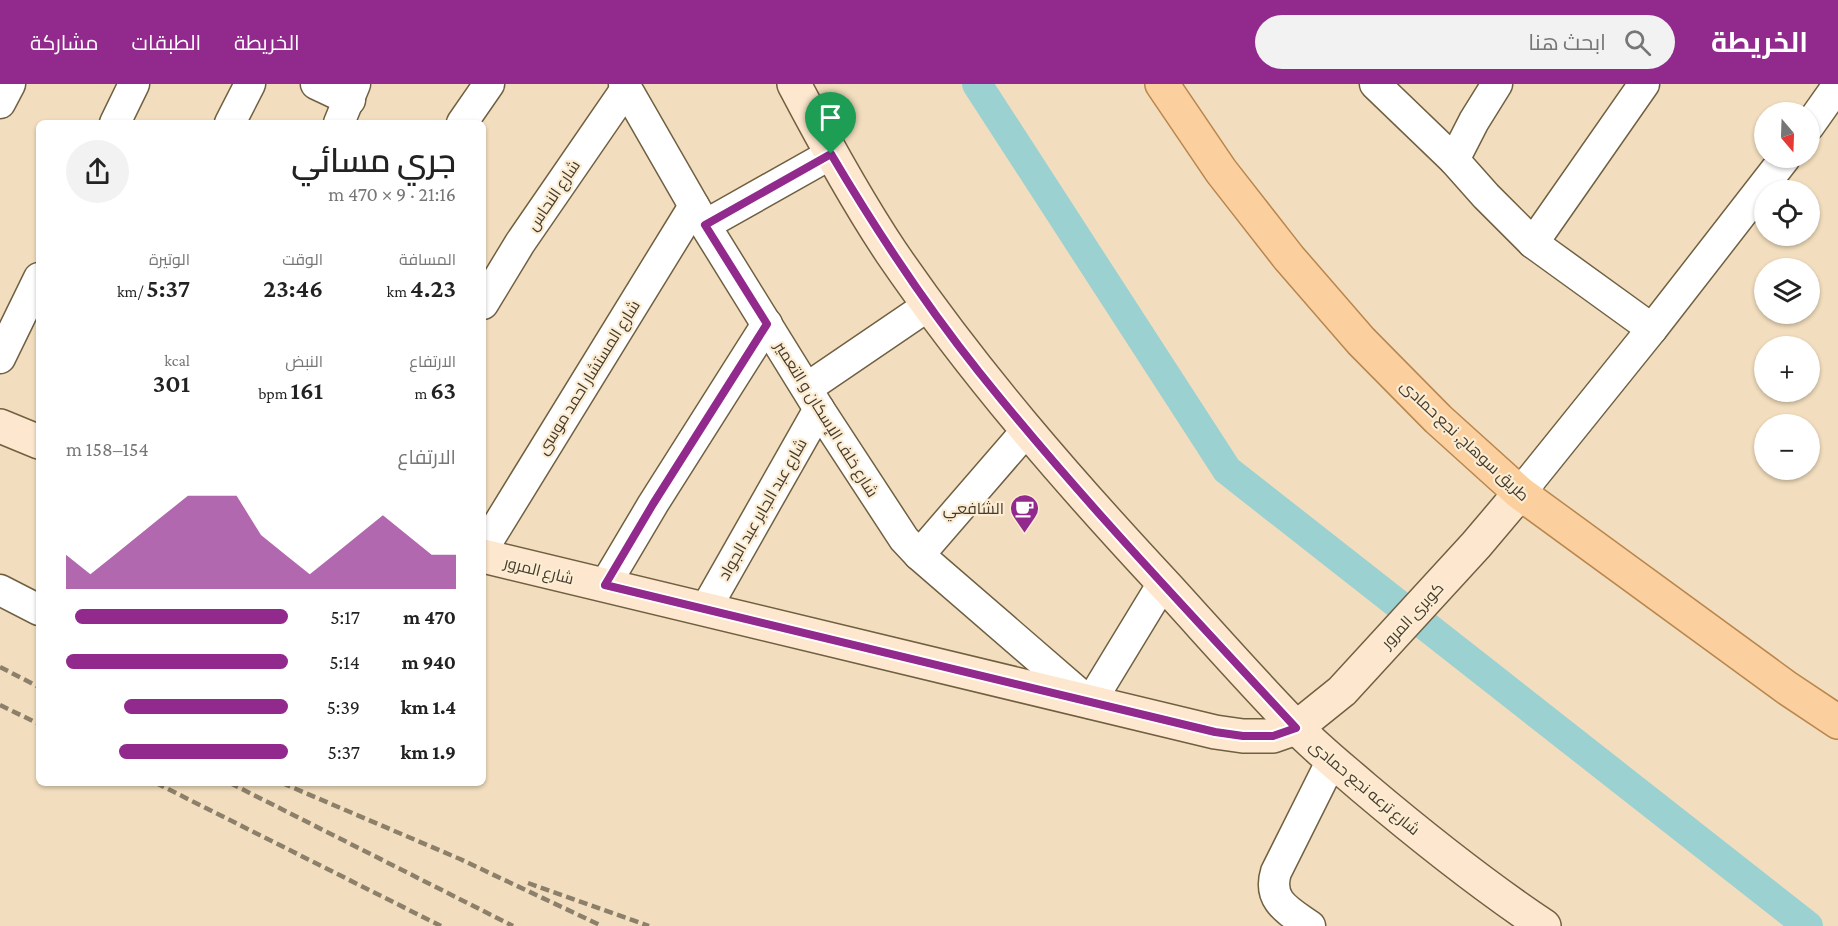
<!DOCTYPE html>
<html lang="ar">
<head>
<meta charset="utf-8">
<style>
  :root { --surface:#fff; --page:#f2f2f2; --text:#222; --muted:#767676; --accent:#92298d }
  body { margin:0; font-family:"Crimson Pro",Cairo,serif; background:var(--page); color:var(--text); direction:rtl; height:100vh; display:flex; flex-direction:column; font-size:22px; white-space:nowrap }
  * { box-sizing:border-box; margin:0 }
  p { font-size:20px; color:var(--muted) }
  .icon { flex:none; width:33px; height:33px; fill:none; stroke:currentColor; stroke-width:2; stroke-linecap:round; stroke-linejoin:round }
  .map { position:relative; flex:1; overflow:hidden; direction:ltr }
  .sheet { position:absolute; left:36px; top:36px; width:450px; height:666px; display:flex; flex-direction:column; background:var(--surface); border-radius:9px; box-shadow:0 2px 4px #0004; direction:rtl }
  .sheet>* { flex:none }
  .needle { width:39px; rotate:161deg }
  .controls { position:absolute; left:1754px; top:18px; display:grid; gap:12px }
  .controls a { display:grid; place-items:center; width:66px; height:66px; border-radius:50%; background:var(--surface); box-shadow:0 2px 4px #0004; font-size:30px }
  .pin { position:absolute; display:grid; place-items:center; width:51px; height:51px; color:#fff; margin:-62px -26px; border-radius:50% 50% 50% 0; rotate:-45deg; box-shadow:0 0 6px #0007 }
  .pin .icon { rotate:45deg }
  .round { display:grid; place-items:center; flex:none; width:63px; height:63px; border-radius:32px; background:var(--page) }
  .summary { display:flex; align-items:center; justify-content:space-between; height:102px; padding:0 30px }
  h1 { font-size:33px; font-weight:600; line-height:45px }
  .figures { display:grid; grid-template-columns:repeat(3,1fr); gap:9px; height:102px; padding:6px 30px }
  .figures div { display:grid; align-content:center }
  .figures b { font-size:26px; font-weight:600 }
  .figures small { font-size:16px; font-weight:400 }
  .figures p { font-size:16px }
  .chart { height:168px; padding:12px 30px }
  .chart p { display:flex; justify-content:space-between }
  .chart svg { width:100%; height:108px; margin-top:6px; fill:var(--accent); opacity:.7 }
  ul { padding:0 30px; list-style:none; font-size:20px }
  li { display:grid; grid-template-columns:96px 72px 1fr; align-items:center; height:45px }
  li i { height:15px; border-radius:8px; background:var(--accent) }
  header { display:flex; align-items:center; gap:36px; box-sizing:border-box; height:84px; padding:0 30px; background:var(--accent); color:#fff }
  header strong { font-size:28px }
  nav { display:flex; gap:33px; margin-inline-start:auto; font-size:21px }
  .search { width:420px; height:54px; background:var(--page); display:flex; align-items:center; gap:15px; box-sizing:border-box; padding:0 21px; border-radius:33px; color:var(--muted); font-size:22px }
  .map>svg:first-child { display:block }
  .lines { fill:none; stroke-linecap:round; stroke-linejoin:round }
  .canal { stroke:#9bd1d1; stroke-width:30 }
  .street-casing { stroke:#706042; stroke-width:33 }
  .secondary-casing { stroke:#706042; stroke-width:36 }
  .primary-casing { stroke:#b9864d; stroke-width:36 }
  .street { stroke:#fff; stroke-width:30 }
  .secondary { stroke:#fde7ce; stroke-width:33 }
  .primary { stroke:#fbcf9e; stroke-width:33 }
  .rail { stroke:#8d806b; stroke-width:4.5; stroke-dasharray:9 4.5; stroke-linecap:butt }
  .route-casing { stroke:#fff; stroke-width:12 }
  .route { stroke:#92298d; stroke-width:8 }
  .labels { text-anchor:middle; stroke-width:4.5; stroke-linejoin:round; paint-order:stroke }
  .street-label { font-size:16px; fill:#433b2e; stroke:#fcecd2 }
  .poi-label { font-size:16px; fill:#433b2e; stroke:#fcecd2; text-anchor:end }
</style>
</head>
<body>
<header>
<strong>الخريطة</strong>
<div class="search"><svg class="icon" aria-label="search" viewBox="0 0 24 24"><circle cx="10" cy="10" r="6"/><path d="M15 15l6 6"/></svg>ابحث هنا</div>
<nav><a>الخريطة</a><a>الطبقات</a><a>مشاركة</a></nav>
</header>
<div class="map">
<svg width="1838" height="842" viewBox="0 0 1838 842">
  <rect width="100%" height="100%" fill="#f2debe"/>
  <g class="lines">
    <path class="canal" d="M977,0L1227,386L1808,842"/>
    <defs>
      <g id="street">
        <path d="M316,0L350,16"/>
        <path d="M624,0L705,141L819,325L904,455L919,471L1090,619L1163,499"/>
        <path d="M1375,0L1454,76L1486,112L1533,159L1652,245L1520,409"/>
        <path d="M0,19L10,0"/>
        <path d="M115,39L134,0"/>
        <path d="M230,39L250,0"/>
        <path d="M339,39L355,0"/>
        <path d="M462,39L489,0"/>
        <path d="M1809,42L1838,1"/>
        <path d="M1454,76L1474,37L1497,0"/>
        <path d="M705,141L831,70"/>
        <path d="M1533,159L1644,0"/>
        <path d="M483,220L520,159L626,5"/>
        <path d="M1652,245L1785,74"/>
        <path d="M0,274L39,194"/>
        <path d="M807,304L929,221"/>
        <path d="M483,465L694,122"/>
        <path d="M919,471L1027,346"/>
        <path d="M605,501L653,420L767,240"/>
        <path d="M0,506L39,526"/>
        <path d="M705,526L819,325"/>
        <path d="M1310,842C1289,827 1267,817 1276,788L1332,676"/>
      </g>
      <g id="secondary">
        <path d="M794,0C824,57 855,114 891,168C973,288 1068,397 1167,503C1209,549 1251,597 1295,642C1316,664 1340,683 1363,703C1421,752 1481,800 1544,842"/>
        <path d="M0,342L39,358"/>
        <path d="M483,472L1215,648L1243,652H1273L1296,644L1342,607L1476,461L1520,409"/>
      </g>
      <path id="primary" d="M1162,0L1221,87L1289,174L1361,257L1438,335L1520,409L1787,604L1838,638"/>
    </defs>
    <use href="#street" class="street-casing"/>
    <use href="#secondary" class="secondary-casing"/>
    <use href="#primary" class="primary-casing"/>
    <use href="#street" class="street"/>
    <use href="#secondary" class="secondary"/>
    <use href="#primary" class="primary"/>
    <g class="rail">
      <path d="M0,583L39,603"/>
      <path d="M0,621L39,640"/>
      <path d="M156,699L441,842"/>
      <path d="M230,699L513,842"/>
      <path d="M282,699L460,775L602,842"/>
      <path d="M528,799L649,842"/>
    </g>
  </g>
  <g class="lines">
    <defs>
      <path id="route" d="M831,70C876,146 924,219 979,288C1078,412 1188,527 1296,644L1273,652H1243L1215,648L605,501L653,420L767,240L705,141Z"/>
    </defs>
    <use href="#route" class="route-casing"/>
    <use href="#route" class="route"/>
  </g>
  <defs>
    <symbol id="cafe-pin" viewBox="-11 -11 22 30"><path d="M0 17L-7.5 6A9.5 9.5 0 1 1 7.5 6Z" fill="#92298d" stroke="#fcecd2"/><path d="M-5.5-4.5H6V0H3Q3 3.5 0 3.5H-2.5Q-5.5 3.5-5.5 0ZM3-3.2v2h1.7v-2ZM-6 4.5H4V6H-6Z" fill="#fff"/></symbol>
  </defs>
  <g fill-rule="evenodd">
    <use href="#cafe-pin" x="1008" y="408" width="33" height="45"/>
  </g>
  <g class="labels">
    <g class="street-label">
      <text transform="translate(553 111) rotate(-56)" y="6">شارع النحاس</text>
      <text transform="translate(588 293) rotate(-58)" y="6">شارع المستشار احمد موسى</text>
      <text transform="translate(827 335) rotate(58)" y="6">شارع خلف الإسكان و التعمير</text>
      <text transform="translate(1465 356) rotate(43)" y="6">طريق سوهاج, نجع حمادى</text>
      <text transform="translate(762 425) rotate(-60)" y="6">شارع عبد الجابر عبد الجواد</text>
      <text transform="translate(539 486) rotate(14)" y="6">شارع المرور</text>
      <text transform="translate(1412 531) rotate(-47)" y="6">كوبرى المرور</text>
      <text transform="translate(1365 703) rotate(40)" y="6">شارع ترعه نجع حمادى</text>
    </g>
    <g class="poi-label">
      <text x="1004" y="430">الشافعي</text>
    </g>
  </g>
</svg>
<div class="controls">
<a><svg class="needle" viewBox="-14 -14 28 28"><path d="M0-13l5 13h-10z" fill="#e53935"/><path d="M0 13l5-13h-10z" fill="#767676"/></svg></a>
<a><svg class="icon" aria-label="locate" viewBox="0 0 24 24"><circle cx="12" cy="12" r="6"/><path d="M12 2v4M12 18v4M2 12h4M18 12h4"/></svg></a>
<a><svg class="icon" aria-label="layers" viewBox="0 0 24 24"><path d="M12 4l9 5-9 5-9-5zM3 14l9 5 9-5"/></svg></a>
<a>+</a>
<a>−</a>
</div>
<div class="pin" style="left:831px;top:70px;background:#1e9e55"><svg class="icon" aria-label="arrive" viewBox="0 0 24 24"><path d="M6 21V4h12l-3 4 3 4H6"/></svg></div>
<section class="sheet">
<div class="summary"><div><h1>جري مسائي</h1><p>21:16 · 9 × 470 m</p></div><a class="round"><svg class="icon" aria-label="share" viewBox="0 0 24 24"><path d="M12 15V3M7 8l5-5 5 5M5 13v7h14v-7"/></svg></a></div>
<div class="figures">
<div><p>المسافة</p><b>4.23<small> km</small></b></div>
<div><p>الوقت</p><b>23:46</b></div>
<div><p>الوتيرة</p><b>5:37<small> /km</small></b></div>
</div>
<div class="figures">
<div><p>الارتفاع</p><b>63<small> m</small></b></div>
<div><p>النبض</p><b>161<small> bpm</small></b></div>
<div><p>kcal</p><b>301</b></div>
</div>
<div class="chart"><p><span>الارتفاع</span>154–158 m</p>
<svg viewBox="0 0 160 44" preserveAspectRatio="none"><path d="M0 44V30L10 38L20 30L30 22L40 14L50 6L60 6L70 6L80 22L90 30L100 38L110 30L120 22L130 14L140 22L150 30L160 30V44z"/></svg>
</div>
<ul>
<li><b>470 m</b>5:17<i style="width:96%"></i></li>
<li><b>940 m</b>5:14<i style="width:100%"></i></li>
<li><b>1.4 km</b>5:39<i style="width:74%"></i></li>
<li><b>1.9 km</b>5:37<i style="width:76%"></i></li>
</ul>
</section>
</div>
</body>
</html>
